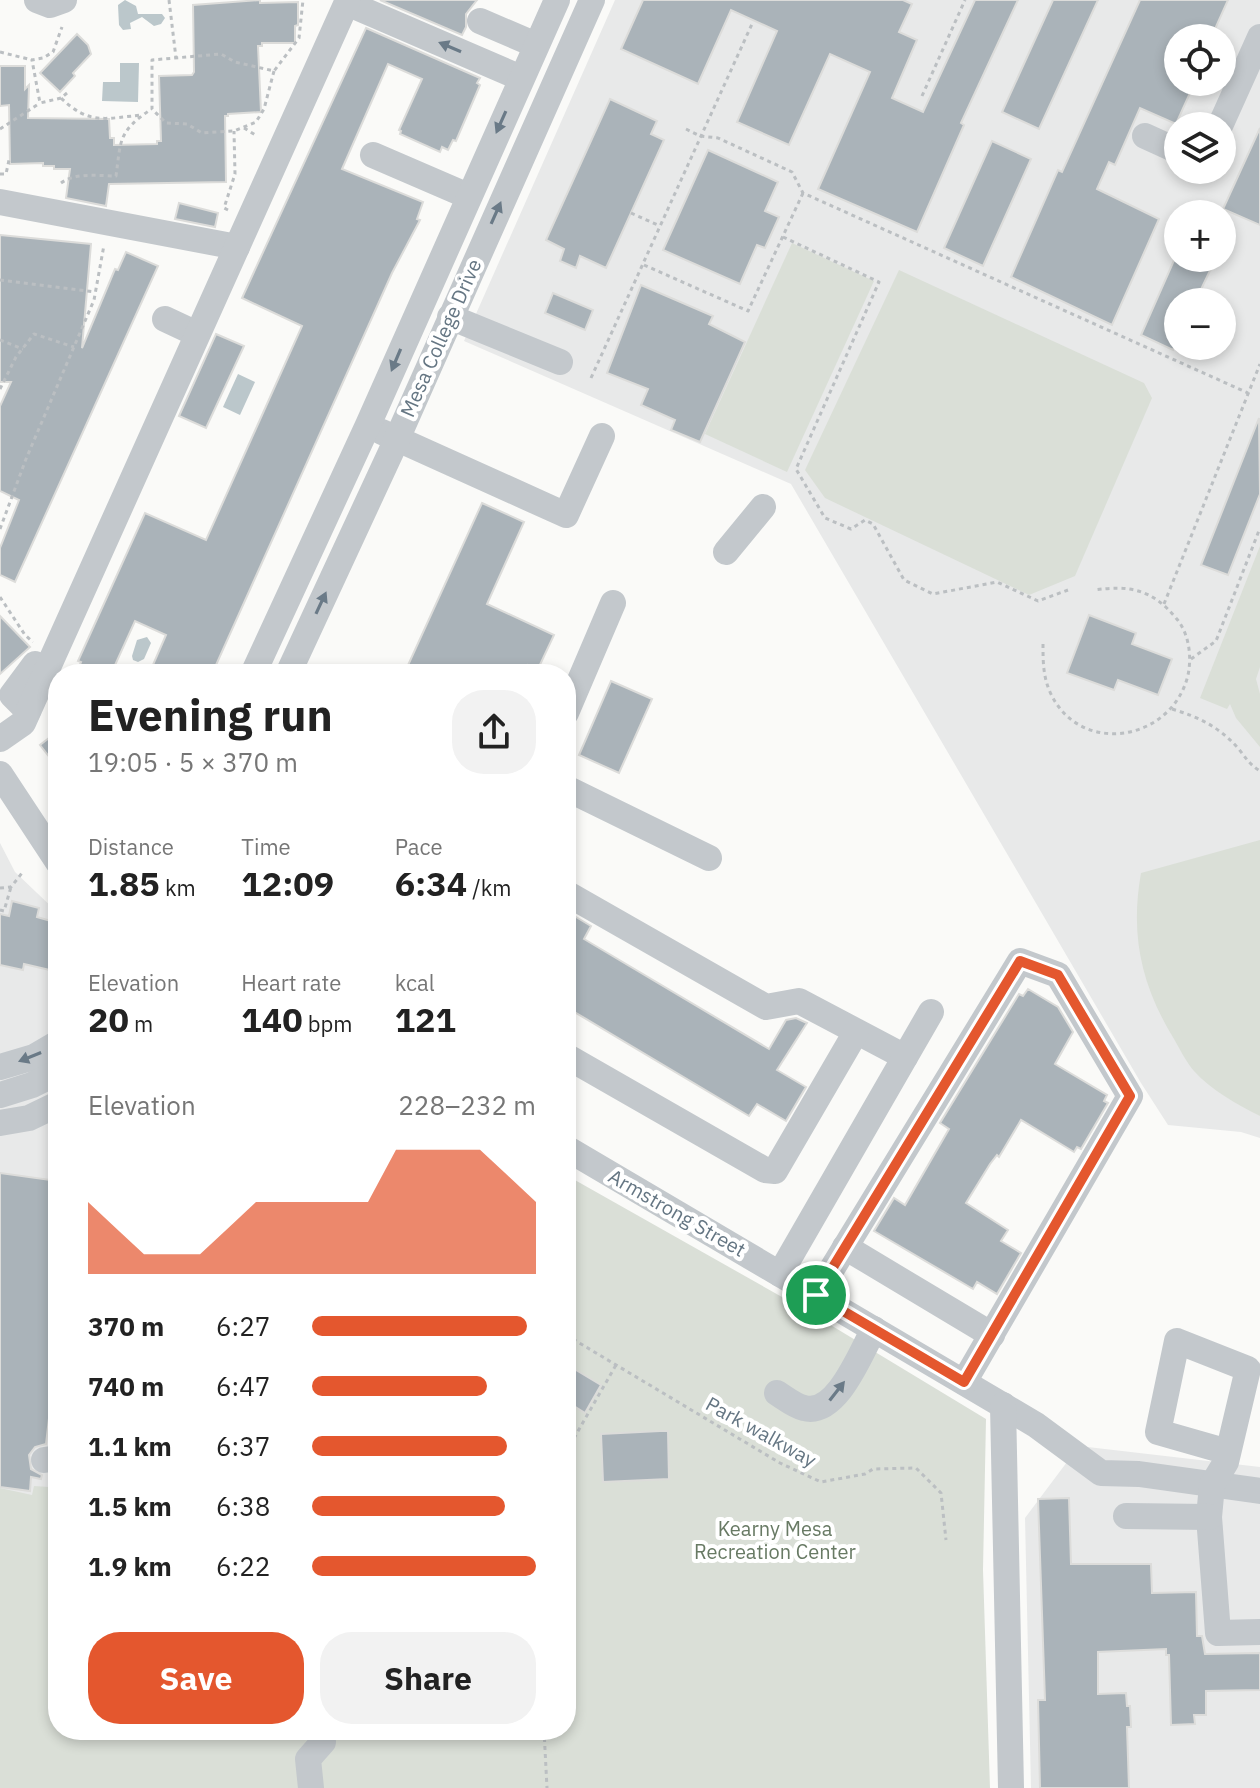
<!DOCTYPE html>
<html lang="en">
<head>
<meta charset="utf-8">
<style>
  :root { --surface:#fff; --page:#f2f2f2; --text:#222; --muted:#767676; --accent:#e4572e }
  body { margin:0; font-family:"IBM Plex Sans",sans-serif; background:var(--page); color:var(--text); height:100vh; display:flex; flex-direction:column; font-size:30px; white-space:nowrap }
  * { box-sizing:border-box; margin:0 }
  p { font-size:26px; color:var(--muted) }
  .icon { flex:none; width:44px; height:44px; fill:none; stroke:currentColor; stroke-width:2; stroke-linecap:round; stroke-linejoin:round }
  .map { position:relative; flex:1; overflow:hidden }
  .drawer { position:absolute; left:48px; top:664px; width:528px; height:1076px; display:flex; flex-direction:column; background:var(--surface); border-radius:32px; box-shadow:0 4px 12px #0003 }
  .drawer>* { flex:none }
  .fabs { position:absolute; left:1164px; top:24px; display:grid; gap:16px }
  .fabs a { display:grid; place-items:center; width:72px; height:72px; border-radius:50%; background:var(--surface); box-shadow:0 4px 12px #0003; font-size:40px }
  .pin { position:absolute; display:grid; place-items:center; width:68px; height:68px; color:#fff; margin:-34px; border:4px solid #fff; border-radius:50%; box-shadow:0 2px 8px #0007 }
  .round { display:grid; place-items:center; flex:none; width:84px; height:84px; border-radius:32px; background:var(--page) }
  .overview { display:flex; align-items:center; justify-content:space-between; height:136px; padding:0 40px }
  h1 { font-size:44px; font-weight:700; line-height:60px }
  .figures { display:grid; grid-template-columns:repeat(3,1fr); gap:12px; height:136px; padding:8px 40px }
  .figures div { display:grid; align-content:center }
  .figures b { font-size:34px; font-weight:700 }
  .figures small { font-size:22px; font-weight:400 }
  .figures p { font-size:22px }
  .chart { height:224px; padding:16px 40px }
  .chart p { display:flex; justify-content:space-between }
  .chart svg { width:100%; height:144px; margin-top:8px; fill:var(--accent); opacity:.7 }
  .cta { display:flex; gap:16px; margin-top:auto; padding:16px 40px }
  .cta a { flex:1; height:92px; border-radius:32px; background:var(--accent); color:#fff; font-size:32px; font-weight:700; line-height:92px; text-align:center }
  .cta a+a { background:var(--page); color:var(--text) }
  ul { padding:0 40px; list-style:none; font-size:26px }
  li { display:grid; grid-template-columns:128px 96px 1fr; align-items:center; height:60px }
  li i { height:20px; border-radius:10px; background:var(--accent) }
  .map>svg:first-child { display:block }
  .built { fill:#e8e9e9; fill-rule:evenodd }
  .green { fill:#dadfd7 }
  .water { fill:#bbc7cb }
  .building { fill:#aab3b9; stroke:#dcdcda; stroke-width:2 }
  .lines { fill:none; stroke-linecap:round; stroke-linejoin:round }
  .path { stroke:#bbbfc2; stroke-width:3; stroke-dasharray:4 4; stroke-linecap:butt }
  .minor { stroke:#c3c8cc; stroke-width:26 }
  .oneway { fill:#6a7a87 }
  .route-casing { stroke:#fff; stroke-width:16 }
  .route { stroke:#e4572e; stroke-width:10 }
  .labels { text-anchor:middle; stroke-width:8; stroke-linejoin:round; paint-order:stroke }
  .street-label { font-size:20px; fill:#657683; stroke:#fff }
  .park-label { font-size:20px; fill:#687a64; stroke:#fff }
</style>
</head>
<body>
<div class="map">
<svg width="1260" height="1788" viewBox="0 0 1260 1788">
  <rect width="100%" height="100%" fill="#fafaf8"/>
  <g class="built">
    <path d="M615,0H1260V1138L1241,1132L1168,1125L1141,1083L791,484L464,341ZM1178,38H1222V82H1178ZM1178,126H1222V170H1178ZM1178,214H1222V258H1178ZM1178,302H1222V346H1178Z"/>
    <path d="M0,843L15,872L58,913V1487L0,1508Z"/>
    <path d="M1079,1446L1260,1467V1788H1031L1025,1518Z"/>
  </g>
  <g class="green">
    <path d="M792,243L874,281L787,472L705,434Z"/>
    <path d="M899,270L1144,383L1152,398L1075,576L1029,595L825,498L805,470Z"/>
    <path d="M1260,546V667L1256,679L1260,694V747L1236,718L1230,704L1227,709L1200,698Z"/>
    <path d="M1260,840V1116C1238,1105 1211,1090 1194,1071C1186,1062 1180,1049 1174,1039C1141,985 1130,935 1141,873Z"/>
    <path d="M566,1175L814,1315L986,1419L983,1570L990,1788H0V1488L32,1495L34,1486L49,1487L50,1474L58,1471V1730H566Z"/>
  </g>
  <g class="water">
    <path d="M125,0L136,6L138,14H162L165,18L161,24L154,26L142,17L130,23L131,29L123,30L119,25L118,5Z"/>
    <path d="M120,63H139L138,102L102,101L103,82H120Z"/>
    <path d="M238,374L255,382L240,415L223,407Z"/>
    <path d="M147,637L151,643L144,659L138,662L133,660L132,656L137,640Z"/>
  </g>
  <g class="building">
    <path d="M260,0V3L298,2V25L295,26V43H262V46H258L261,112L228,114V116H225L226,182L109,184L106,206L66,198L70,169H54V166H43V163L10,164L9,105L0,106V66H25V89L29,85L28,118L109,119L110,138H114V145L157,144V141H161L159,76L192,75L194,72L193,5Z"/>
    <path d="M380,0H477L466,14V27L462,35Z"/>
    <path d="M643,0H903L912,4L899,32L917,40L892,98L923,112L975,0H1018L961,123L964,125L917,232L818,189L870,72L830,54L789,145L737,122L777,31L731,10L698,84L621,49Z"/>
    <path d="M1053,0H1098L1039,129L1002,112Z"/>
    <path d="M1140,0H1228L1211,38H1178V82H1195L1176,124L1140,108L1115,165L1109,162L1097,189L1159,219L1112,325L1011,277L1058,170L1062,172Z"/>
    <path d="M366,28L480,78L477,83L480,85L456,141L453,140L448,150L442,147L440,152L400,134L401,131L399,130L422,79L388,64L342,169L423,202L417,219L420,220L392,273L212,674H149L166,635L135,621L111,674H76L81,662L78,661L145,513L206,540L302,326L242,298Z"/>
    <path d="M77,34L88,45L91,54L73,73L75,76L60,92L40,73Z"/>
    <path d="M610,99L657,121L651,134L664,140L606,268L580,256L576,268L560,261L564,249L546,240Z"/>
    <path d="M1260,128V225L1223,209Z"/>
    <path d="M992,141L1031,159L983,266L944,248Z"/>
    <path d="M708,150L778,182L765,211L779,217L765,248L757,245L740,284L663,250Z"/>
    <path d="M179,203L218,213L215,227L175,219Z"/>
    <path d="M0,235L91,244L82,348L115,269L118,270L126,252L158,266L15,582L0,575V548L19,500L0,491V406L11,382H0Z"/>
    <path d="M1175,258H1216L1195,302H1178V339L1173,350L1141,335Z"/>
    <path d="M641,285L713,316L709,324L745,342L700,442L671,430L675,420L641,405L648,389L607,373Z"/>
    <path d="M553,293L593,310L585,330L545,313Z"/>
    <path d="M216,334L244,346L206,428L179,416Z"/>
    <path d="M1259,418L1260,494L1228,575L1201,565Z"/>
    <path d="M482,503L524,522L487,604L554,635L538,669L528,665L524,674H404Z"/>
    <path d="M1089,615L1136,633L1132,644L1172,659L1158,695L1118,680L1114,690L1067,673Z"/>
    <path d="M0,616L30,647L0,674Z"/>
    <path d="M611,681L652,699L619,773L579,755Z"/>
    <path d="M58,731V768L40,745Z"/>
    <path d="M12,901L39,908L37,917L58,923V954L54,971L24,964L23,970L0,965V914L9,916Z"/>
    <path d="M566,911L591,926L584,939L769,1049L786,1020L796,1018L807,1023L777,1070L806,1087L786,1121L757,1104L749,1116L566,1007Z"/>
    <path d="M1028,989L1058,1007L1073,1032L1055,1064L1107,1095L1104,1101L1108,1103L1081,1149L1077,1147L1074,1152L1021,1120L999,1157L997,1155L990,1164L966,1203L1008,1230L1001,1241L1021,1253L997,1294L977,1282L973,1289L874,1231L894,1198L905,1205L949,1129L940,1123L1019,994L1023,996Z"/>
    <path d="M0,1173L58,1181V1341L46,1444L35,1447L29,1455L31,1469L42,1475L41,1479L31,1477L30,1491L0,1487Z"/>
    <path d="M566,1364L601,1385L585,1413L566,1401Z"/>
    <path d="M660,1431H668L669,1479L603,1482L601,1434Z"/>
    <path d="M1069,1498L1071,1564H1151L1152,1593L1196,1592L1197,1636H1202L1205,1654L1260,1653V1690L1206,1691V1715H1194L1195,1724L1171,1725L1169,1655H1166V1649L1098,1652V1694L1126,1693L1127,1706H1130L1131,1727H1127L1129,1788H1040L1038,1700H1045L1038,1499Z"/>
  </g>
  <g class="lines">
    <g class="path">
      <path d="M169,0L176,58"/>
      <path d="M0,52L32,60"/>
      <path d="M274,71L264,109L256,122L234,131L202,133L187,124L166,123L152,109V60L221,54L235,62L274,71L299,38L303,0"/>
      <path d="M67,93L61,98C90,126 106,118 143,115"/>
      <path d="M922,96L965,0"/>
      <path d="M61,98L40,103L32,60L43,58L53,52L62,27"/>
      <path d="M244,128L257,136"/>
      <path d="M0,129L40,103"/>
      <path d="M686,129L700,136L718,138L792,172L803,193L1248,393"/>
      <path d="M0,174H6L9,160"/>
      <path d="M61,183C76,172 99,176 116,176C121,140 118,132 150,110"/>
      <path d="M228,210L224,208L235,174L234,131"/>
      <path d="M631,213L660,226"/>
      <path d="M783,237L879,282L796,469L825,518L851,529L865,520L873,524L904,580L933,594L997,582L1038,601L1068,590"/>
      <path d="M644,265L748,311L803,193"/>
      <path d="M0,280L95,292"/>
      <path d="M0,340L23,349"/>
      <path d="M591,378L752,24"/>
      <path d="M0,389L16,357L34,334L74,347"/>
      <path d="M0,529L26,459L94,300L104,245"/>
      <path d="M0,597L25,635L33,642"/>
      <path d="M1164,604L1260,364"/>
      <path d="M1043,644C1043,661 1043,676 1050,692C1079,757 1172,742 1188,675C1192,656 1189,633 1176,618C1152,589 1129,585 1094,590"/>
      <path d="M1191,659L1216,641L1260,528"/>
      <path d="M1172,709C1199,717 1219,727 1238,748C1245,757 1250,765 1260,771"/>
      <path d="M0,888L11,887L22,873"/>
      <path d="M0,910L4,911L11,887"/>
      <path d="M566,1335L780,1463L821,1482L865,1474L873,1469L916,1468L941,1493L946,1540"/>
      <path d="M566,1452L616,1365"/>
      <path d="M544,1730L547,1788"/>
    </g>
    <g class="minor">
      <path d="M37,0L50,5L64,0"/>
      <path d="M347,3L521,78"/>
      <path d="M480,21L536,45"/>
      <path d="M1220,126L1260,37"/>
      <path d="M1145,136L1178,151"/>
      <path d="M373,155L468,196"/>
      <path d="M0,202L237,247"/>
      <path d="M450,317L560,362"/>
      <path d="M165,319L197,334"/>
      <path d="M382,432L566,515L602,436"/>
      <path d="M726,552L763,507"/>
      <path d="M253,674L368,425L557,0"/>
      <path d="M288,674L397,439L592,0"/>
      <path d="M28,711L12,695L35,664L42,667"/>
      <path d="M566,713L613,603"/>
      <path d="M0,739L23,723L348,0"/>
      <path d="M0,774L58,862"/>
      <path d="M566,788L709,858"/>
      <path d="M566,893L766,1007L799,1001L905,1057"/>
      <path d="M566,1056L765,1170L775,1171L856,1032"/>
      <path d="M0,1067L34,1057L58,1043"/>
      <path d="M0,1095L32,1085L58,1072"/>
      <path d="M0,1123L29,1118L58,1104"/>
      <path d="M566,1148L1036,1425L1101,1473L1139,1474L1260,1491"/>
      <path d="M845,1247L992,1335"/>
      <path d="M780,1274L931,1012"/>
      <path d="M816,1295L1020,961L1058,975L1130,1096L964,1382"/>
      <path d="M777,1393C785,1398 795,1406 804,1408C837,1417 861,1352 874,1329"/>
      <path d="M1003,1405L1011,1788"/>
      <path d="M1228,1452L1158,1432L1177,1341L1248,1369L1226,1462L1212,1485L1209,1517L1218,1633L1260,1632"/>
      <path d="M44,1460L58,1458"/>
      <path d="M1126,1516L1209,1517"/>
      <path d="M311,1788L308,1759L323,1742"/>
    </g>
  </g>
  <defs><path id="oneway-solid" d="M-6-.8H1V-3.2L6.5 0L1 3.2V.8H-6Z" transform="scale(2)"/></defs>
  <g class="oneway">
    <use href="#oneway-solid" transform="translate(450 47) rotate(-157)"/>
    <use href="#oneway-solid" transform="translate(501 122) rotate(114)"/>
    <use href="#oneway-solid" transform="translate(496 213) rotate(-66)"/>
    <use href="#oneway-solid" transform="translate(396 360) rotate(113)"/>
    <use href="#oneway-solid" transform="translate(321 603) rotate(-65)"/>
    <use href="#oneway-solid" transform="translate(30 1057) rotate(158)"/>
    <use href="#oneway-solid" transform="translate(837 1391) rotate(-52)"/>
  </g>
  <g class="lines">
    <defs>
      <path id="route" d="M1020,961L1058,975L1130,1096L964,1382L816,1295Z"/>
    </defs>
    <use href="#route" class="route-casing"/>
    <use href="#route" class="route"/>
  </g>
  <g class="labels">
    <g class="street-label">
      <text transform="translate(441 338) rotate(-66)" y="7">Mesa College Drive</text>
      <text transform="translate(677 1213) rotate(30)" y="7">Armstrong Street</text>
      <text transform="translate(761 1432) rotate(29)" y="7">Park walkway</text>
    </g>
    <g class="park-label">
      <text x="775" y="1536">Kearny Mesa<tspan x="775" dy="23">Recreation Center</tspan></text>
    </g>
  </g>
</svg>
<div class="fabs">
<a><svg class="icon" aria-label="locate" viewBox="0 0 24 24"><circle cx="12" cy="12" r="6"/><path d="M12 2v4M12 18v4M2 12h4M18 12h4"/></svg></a>
<a><svg class="icon" aria-label="layers" viewBox="0 0 24 24"><path d="M12 4l9 5-9 5-9-5zM3 14l9 5 9-5"/></svg></a>
<a>+</a>
<a>−</a>
</div>
<div class="pin" style="left:816px;top:1295px;background:#1e9e55"><svg class="icon" aria-label="arrive" viewBox="0 0 24 24"><path d="M6 21V4h12l-3 4 3 4H6"/></svg></div>
<section class="drawer">
<div class="overview"><div><h1>Evening run</h1><p>19:05 · 5 × 370 m</p></div><a class="round"><svg class="icon" aria-label="share" viewBox="0 0 24 24"><path d="M12 15V3M7 8l5-5 5 5M5 13v7h14v-7"/></svg></a></div>
<div class="figures">
<div><p>Distance</p><b>1.85<small> km</small></b></div>
<div><p>Time</p><b>12:09</b></div>
<div><p>Pace</p><b>6:34<small> /km</small></b></div>
</div>
<div class="figures">
<div><p>Elevation</p><b>20<small> m</small></b></div>
<div><p>Heart rate</p><b>140<small> bpm</small></b></div>
<div><p>kcal</p><b>121</b></div>
</div>
<div class="chart"><p><span>Elevation</span>228–232 m</p>
<svg viewBox="0 0 160 44" preserveAspectRatio="none"><path d="M0 44V22L10 30L20 38L30 38L40 38L50 30L60 22L70 22L80 22L90 22L100 22L110 6L120 6L130 6L140 6L150 14L160 22V44z"/></svg>
</div>
<ul>
<li><b>370 m</b>6:27<i style="width:96%"></i></li>
<li><b>740 m</b>6:47<i style="width:78%"></i></li>
<li><b>1.1 km</b>6:37<i style="width:87%"></i></li>
<li><b>1.5 km</b>6:38<i style="width:86%"></i></li>
<li><b>1.9 km</b>6:22<i style="width:100%"></i></li>
</ul>
<div class="cta"><a>Save</a><a>Share</a></div>
</section>
</div>
</body>
</html>
